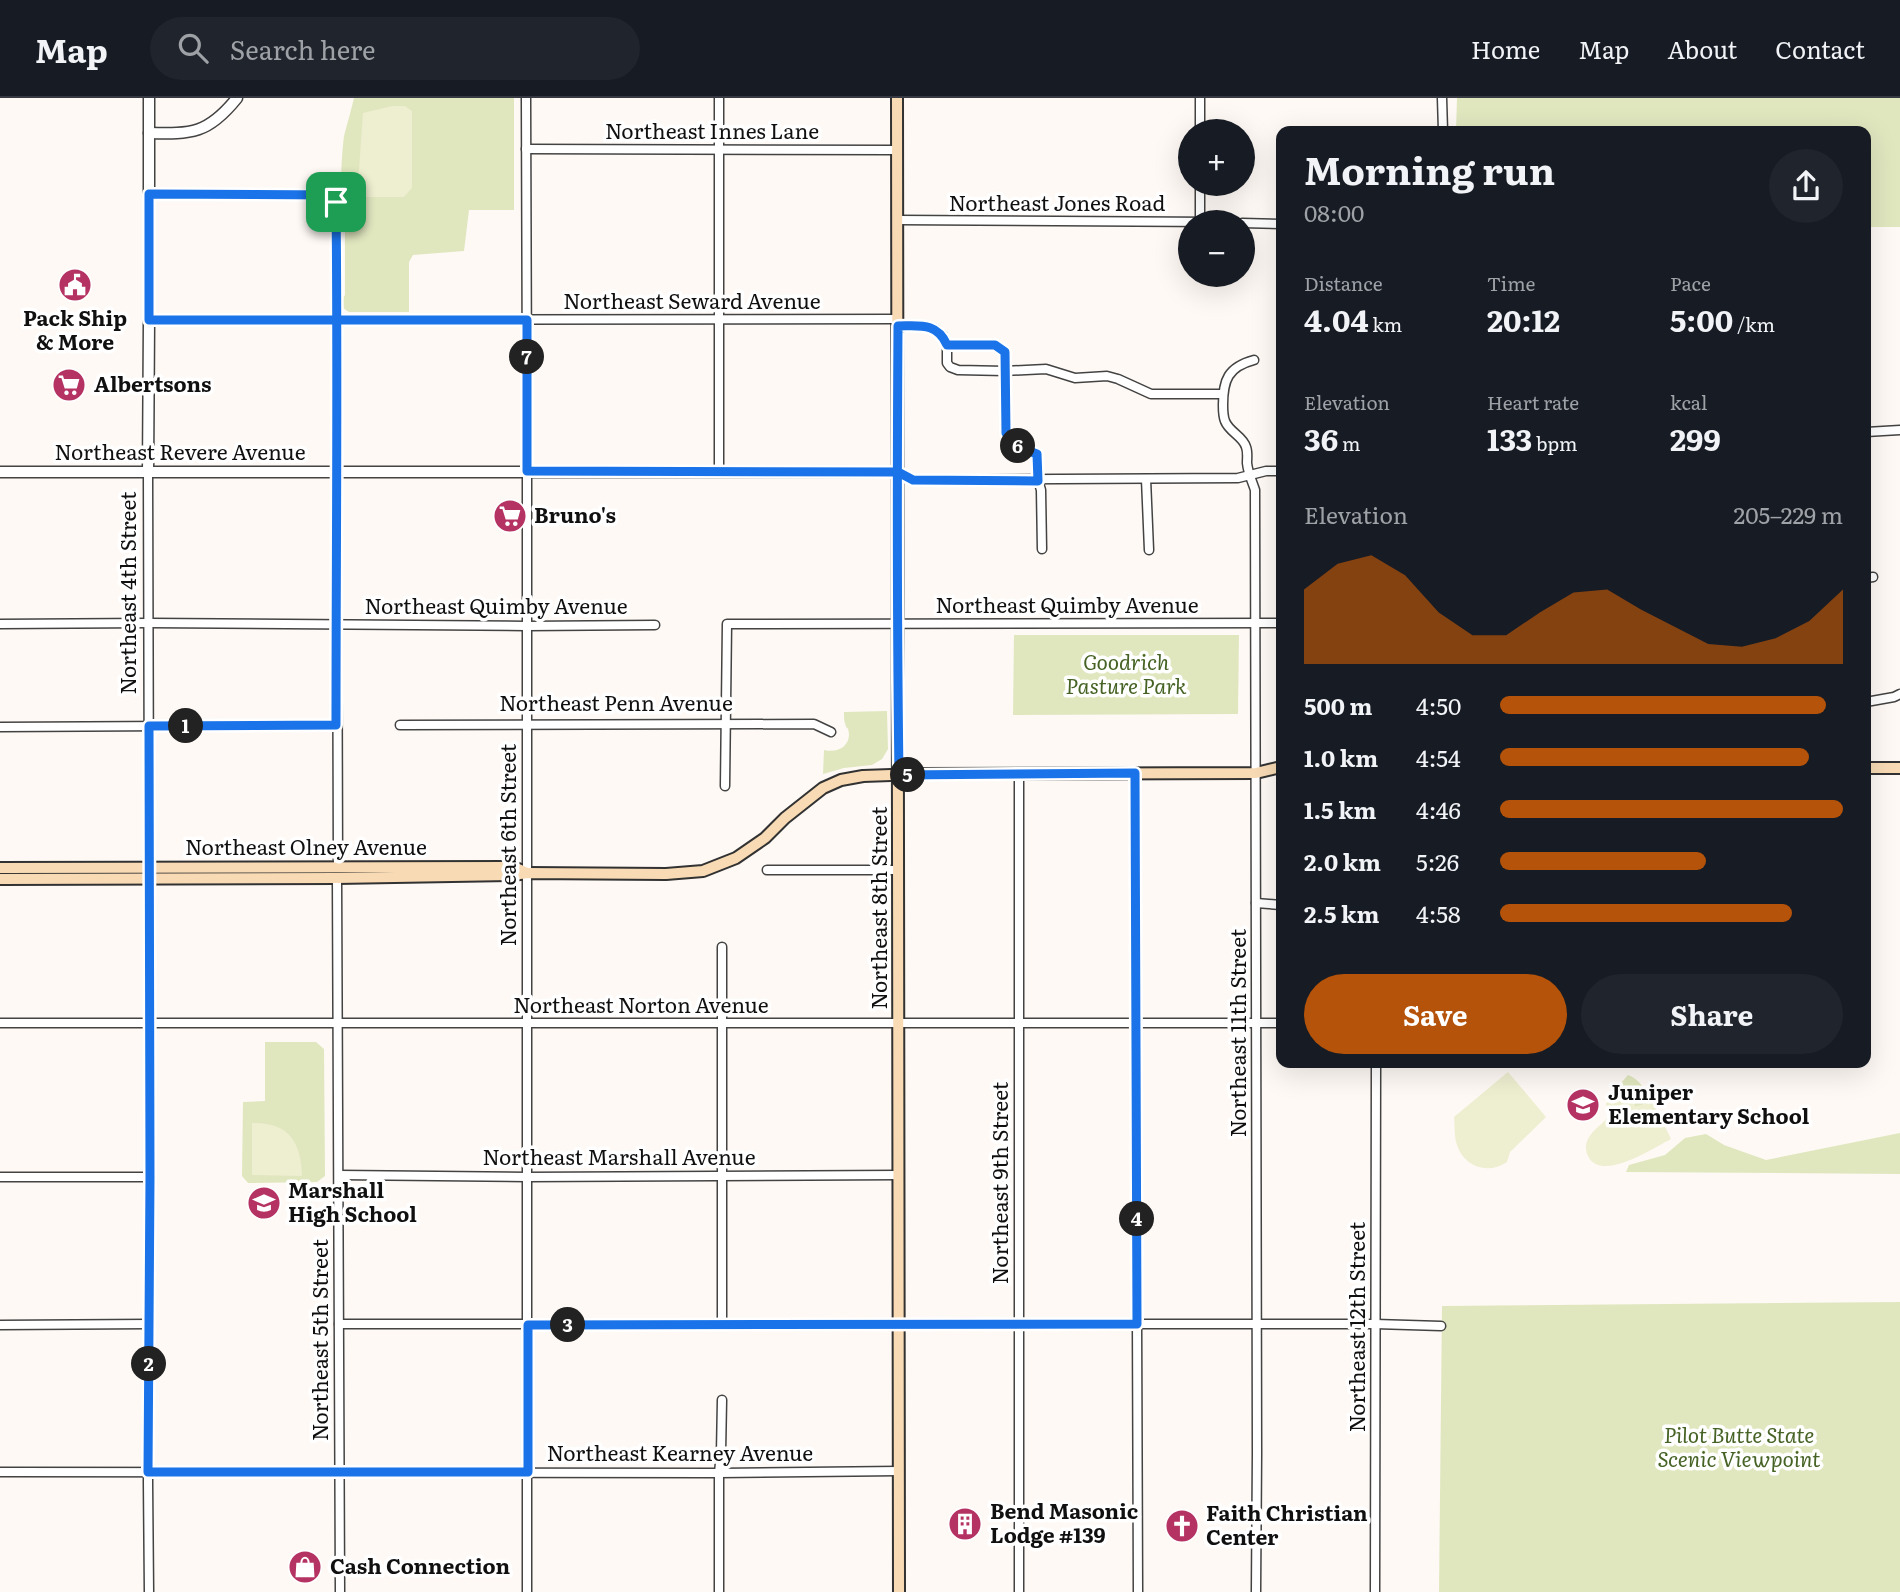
<!DOCTYPE html>
<html lang="en">
<head>
<meta charset="utf-8">
<style>
  :root { --surface:#171b24; --page:#20242c; --text:#f1f3f6; --muted:#9ea1a6; --line:#363941; --accent:#b45309 }
  body { margin:0; font-family:Literata,serif; background:var(--page); color:var(--text); height:100vh; display:flex; flex-direction:column; font-size:26px; white-space:nowrap }
  * { box-sizing:border-box; margin:0 }
  p { font-size:23px; color:var(--muted) }
  .icon { flex:none; width:38px; height:38px; fill:none; stroke:currentColor; stroke-width:2; stroke-linecap:round; stroke-linejoin:round }
  .map { position:relative; flex:1; overflow:hidden }
  .details { position:absolute; left:1276px; top:28px; width:595px; height:942px; display:flex; flex-direction:column; background:var(--surface); border-radius:14px; box-shadow:0 7px 28px #0002 }
  .details>* { flex:none }
  .controls { position:absolute; left:1178px; top:21px; display:grid; gap:14px }
  .controls a { display:grid; place-items:center; width:77px; height:77px; border-radius:50%; background:var(--surface); box-shadow:0 7px 28px #0002; font-size:35px }
  .pin { position:absolute; display:grid; place-items:center; width:60px; height:60px; color:#fff; margin:-30px; border-radius:14px; box-shadow:0 4px 10px #0006 }
  .km { position:absolute; width:35px; height:35px; margin:-18px; border-radius:50%; background:#222; color:#fff; font-size:19px; line-height:35px; text-align:center }
  .round { display:grid; place-items:center; flex:none; width:74px; height:74px; border-radius:37px; background:var(--page) }
  .head { display:flex; align-items:center; justify-content:space-between; height:119px; padding:0 28px }
  h1 { font-size:38px; font-weight:700; line-height:52px }
  .stats { display:grid; grid-template-columns:repeat(3,1fr); gap:10px; height:119px; padding:7px 28px }
  .stats div { display:grid; align-content:center }
  .stats b { font-size:30px; font-weight:700 }
  .stats small { font-size:19px; font-weight:400 }
  .stats p { font-size:19px }
  .chart { height:196px; padding:14px 28px }
  .chart p { display:flex; justify-content:space-between }
  .chart svg { width:100%; height:126px; margin-top:7px; fill:var(--accent); opacity:.7 }
  .cta { display:flex; gap:14px; margin-top:auto; padding:14px 28px }
  .cta a { flex:1; height:80px; border-radius:42px; background:var(--accent); color:#fff; font-size:28px; font-weight:700; line-height:80px; text-align:center }
  .cta a+a { background:var(--page); color:var(--text) }
  ul { padding:0 28px; list-style:none; font-size:23px }
  li { display:grid; grid-template-columns:112px 84px 1fr; align-items:center; height:52px }
  li i { height:18px; border-radius:9px; background:var(--accent) }
  header { display:flex; align-items:center; gap:42px; box-sizing:border-box; height:98px; padding:0 35px; background:var(--surface); border-bottom:2px solid var(--line) }
  header strong { font-size:33px }
  nav { display:flex; gap:38px; margin-inline-start:auto; font-size:24px }
  .search { width:490px; height:63px; background:var(--page); display:flex; align-items:center; gap:18px; box-sizing:border-box; padding:0 24px; border-radius:38px; color:var(--muted); font-size:26px }
  .map>svg:first-child { display:block }
  .green { fill:#e0e7bf }
  .pitch { fill:#eeeed0 }
  .lines { fill:none; stroke-linecap:round; stroke-linejoin:round }
  .minor-casing { stroke:#434343; stroke-width:11 }
  .tertiary-casing { stroke:#434343; stroke-width:13 }
  .secondary-casing { stroke:#323232; stroke-width:14 }
  .minor { stroke:#fff; stroke-width:8 }
  .tertiary { stroke:#fff; stroke-width:10 }
  .secondary { stroke:#f8dbb5; stroke-width:10 }
  .route-casing { stroke:#fff; stroke-width:14 }
  .route { stroke:#1a73e8; stroke-width:9 }
  .labels { text-anchor:middle; stroke-width:7; stroke-linejoin:round; paint-order:stroke }
  .street-label { font-size:21px; fill:#101010; stroke:#fff }
  .poi-label { font-size:21px; font-weight:bold; fill:#101010; stroke:#fff; text-anchor:start }
  .park-label { font-size:21px; font-style:italic; fill:#466325; stroke:#fff }
</style>
</head>
<body>
<header>
<strong>Map</strong>
<div class="search"><svg class="icon" aria-label="search" viewBox="0 0 24 24"><circle cx="10" cy="10" r="6"/><path d="M15 15l6 6"/></svg>Search here</div>
<nav><a>Home</a><a>Map</a><a>About</a><a>Contact</a></nav>
</header>
<div class="map">
<svg width="1900" height="1494" viewBox="0 0 1900 1494">
  <rect width="100%" height="100%" fill="#fef9f4"/>
  <g class="green">
    <path d="M354,0H514V112H469L464,153L413,157L409,164V214H349C341,210 340,205 345,197V116C338,104 342,54 344,38C347,26 351,13 354,0Z"/>
    <path d="M1457,0H1900V129H1866V33H1456Z"/>
    <path d="M1014,537H1239L1238,616L1013,617Z"/>
    <path d="M887,613L888,651L882,661L872,667L844,670L823,676L824,652C836,655 849,650 849,636C848,626 847,634 845,625C844,623 844,616 844,614Z"/>
    <path d="M265,944H316L324,951L325,1078L317,1084L248,1085L242,1078L243,1004L265,1003Z"/>
    <path d="M1628,977C1641,982 1646,992 1649,1005L1635,1009L1633,1003L1625,996L1621,985Z"/>
    <path d="M1900,1035V1076L1626,1074L1629,1067L1665,1057L1685,1040L1706,1036L1724,1047L1766,1062Z"/>
    <path d="M1900,1204V1494H1439L1442,1208Z"/>
  </g>
  <g class="pitch">
    <path d="M392,8H405L412,13V90L404,99H363L358,93V86L363,15Z"/>
    <path d="M1508,974L1546,1019L1510,1054L1507,1064C1488,1077 1464,1069 1457,1047C1454,1039 1455,1028 1454,1019Z"/>
    <path d="M1625,996L1633,1003L1635,1009L1653,1004L1671,1041C1653,1050 1601,1085 1588,1058C1580,1040 1598,1030 1609,1019L1606,1005Z"/>
    <path d="M252,1025C288,1024 301,1043 302,1078L252,1077Z"/>
  </g>
  <g class="lines">
    <defs>
      <g id="minor">
        <path d="M526,0L527,296V1494"/>
        <path d="M1200,0V33"/>
        <path d="M1442,0L1443,33"/>
        <path d="M526,51L897,52"/>
        <path d="M1200,86V124"/>
        <path d="M149,97H336L338,769"/>
        <path d="M898,122L1216,124"/>
        <path d="M1242,125L1281,126"/>
        <path d="M149,222L898,221"/>
        <path d="M898,228H924L935,231L943,238L947,247V265L950,269L958,272L1005,273L1046,271L1075,280L1107,278L1118,281L1151,296H1223"/>
        <path d="M947,247H995L1005,254L1006,335L1014,346L1023,351L1037,356L1038,382L1041,392L1042,451"/>
        <path d="M1254,262C1228,269 1223,282 1223,307C1223,313 1223,318 1225,323C1229,334 1243,338 1246,349C1248,354 1247,360 1247,365C1248,375 1252,383 1255,392L1257,1355L1256,1494"/>
        <path d="M1866,334L1900,332"/>
        <path d="M719,374V0"/>
        <path d="M898,374L913,382L1238,380L1266,373H1281"/>
        <path d="M148,375L150,1079L148,1384L149,1494"/>
        <path d="M1146,381L1149,452"/>
        <path d="M1866,480L1873,479"/>
        <path d="M0,526L149,525L526,528L655,527"/>
        <path d="M1866,604L1894,599L1900,596"/>
        <path d="M400,627L814,626L831,634"/>
        <path d="M0,629L336,627"/>
        <path d="M1135,675L1138,1494"/>
        <path d="M1019,676V1494"/>
        <path d="M725,688L727,526L1281,525"/>
        <path d="M767,772H899"/>
        <path d="M337,780L340,1494"/>
        <path d="M1256,805L1281,807"/>
        <path d="M722,849V1226"/>
        <path d="M0,925H1281"/>
        <path d="M339,1077L527,1079L899,1077"/>
        <path d="M0,1079H150"/>
        <path d="M339,1226H1375L1441,1228"/>
        <path d="M0,1227L150,1226"/>
        <path d="M0,1374L719,1375L899,1373"/>
        <path d="M719,1494V1375L721,1355L722,1302"/>
        <path d="M1375,1494L1376,964"/>
      </g>
      <g id="tertiary">
        <path d="M149,35C192,36 208,36 237,0"/>
        <path d="M0,374H898"/>
        <path d="M148,375L149,222V0"/>
      </g>
      <g id="secondary">
        <path d="M897,0L899,1494"/>
        <path d="M1866,670H1900"/>
        <path d="M0,770L514,769L527,775"/>
        <path d="M0,781L337,780L513,777L527,775L666,776L703,773L736,760L765,740L785,720L823,690L841,682L863,678L919,676L1256,675L1281,669"/>
      </g>
    </defs>
    <use href="#minor" class="minor-casing"/>
    <use href="#tertiary" class="tertiary-casing"/>
    <use href="#secondary" class="secondary-casing"/>
    <use href="#minor" class="minor"/>
    <use href="#tertiary" class="tertiary"/>
    <use href="#secondary" class="secondary"/>
  </g>
  <g class="lines">
    <defs>
      <path id="route" d="M336,104C338,278 336,452 336,627L149,628L150,1079L148,1374H528V1227L1137,1226L1135,675L899,677C897,528 897,378 898,228C919,228 937,224 947,247H995L1005,254L1006,335C1015,347 1023,351 1037,356L1038,383L913,382L898,374L527,373V222H149V96L336,97V104"/>
    </defs>
    <use href="#route" class="route-casing"/>
    <use href="#route" class="route"/>
  </g>
  <defs>
    <symbol id="civic-disc" viewBox="-11 -11 22 22"><circle r="9.5" fill="#b53363" stroke="#fff"/><path d="M-.6-6.5H3V-4.5H.6V-3L4-1V1h2V6H-6V1h2V-1L-.6-3ZM-1.2 2.5V6h2.4V2.5Z" fill="#fff"/></symbol>
    <symbol id="supermarket-disc" viewBox="-11 -11 22 22"><circle r="9.5" fill="#b53363" stroke="#fff"/><path d="M-6-5.5h2.5l.6 2H6L4.5 2H-2.5L-4.4-4H-6ZM-1.5 3.2a1.3 1.3 0 1 0 .1 0ZM3 3.2a1.3 1.3 0 1 0 .1 0Z" fill="#fff"/></symbol>
    <symbol id="school-disc" viewBox="-11 -11 22 22"><circle r="9.5" fill="#b53363" stroke="#fff"/><path d="M0-5L7-2L0 1L-7-2ZM-4 1L0 2.5L4 1V4Q0 6-4 4Z" fill="#fff"/></symbol>
    <symbol id="building-disc" viewBox="-11 -11 22 22"><circle r="9.5" fill="#b53363" stroke="#fff"/><path d="M-4-6H4V6H1V3H-1V6H-4ZM-2.5-4.3h1.7v1.8h-1.7ZM.8-4.3h1.7v1.8H.8ZM-2.5-1h1.7V.8h-1.7ZM.8-1h1.7V.8H.8Z" fill="#fff"/></symbol>
    <symbol id="church-disc" viewBox="-11 -11 22 22"><circle r="9.5" fill="#b53363" stroke="#fff"/><path d="M-1.2-6h2.4v3.5h3.3v2.4h-3.3V6h-2.4V-.1h-3.3v-2.4h3.3Z" fill="#fff"/></symbol>
    <symbol id="shop-disc" viewBox="-11 -11 22 22"><circle r="9.5" fill="#b53363" stroke="#fff"/><path d="M-5-2.5h2.3a2.7 3.5 0 0 1 5.4 0H5L5.5 6h-11ZM-1.5-2.5h3a1.5 2.3 0 0 0-3 0Z" fill="#fff"/></symbol>
  </defs>
  <g fill-rule="evenodd">
    <use href="#civic-disc" x="56" y="168" width="38" height="38"/>
    <use href="#supermarket-disc" x="50" y="268" width="38" height="38"/>
    <use href="#supermarket-disc" x="491" y="399" width="38" height="38"/>
    <use href="#school-disc" x="1564" y="988" width="38" height="38"/>
    <use href="#school-disc" x="245" y="1086" width="38" height="38"/>
    <use href="#building-disc" x="946" y="1407" width="38" height="38"/>
    <use href="#church-disc" x="1163" y="1409" width="38" height="38"/>
    <use href="#shop-disc" x="286" y="1450" width="38" height="38"/>
  </g>
  <g class="labels">
    <g class="street-label">
      <text x="712" y="41">Northeast Innes Lane</text>
      <text x="1057" y="113">Northeast Jones Road</text>
      <text x="692" y="211">Northeast Seward Avenue</text>
      <text x="180" y="362">Northeast Revere Avenue</text>
      <text transform="translate(129 495) rotate(-90)" y="7">Northeast 4th Street</text>
      <text x="1067" y="515">Northeast Quimby Avenue</text>
      <text x="496" y="516">Northeast Quimby Avenue</text>
      <text x="616" y="613">Northeast Penn Avenue</text>
      <text transform="translate(509 747) rotate(-90)" y="7">Northeast 6th Street</text>
      <text x="306" y="757">Northeast Olney Avenue</text>
      <text transform="translate(880 810) rotate(-90)" y="7">Northeast 8th Street</text>
      <text x="641" y="915">Northeast Norton Avenue</text>
      <text transform="translate(1239 935) rotate(-90)" y="7">Northeast 11th Street</text>
      <text x="619" y="1067">Northeast Marshall Avenue</text>
      <text transform="translate(1001 1085) rotate(-90)" y="7">Northeast 9th Street</text>
      <text transform="translate(1358 1229) rotate(-90)" y="7">Northeast 12th Street</text>
      <text transform="translate(321 1242) rotate(-90)" y="7">Northeast 5th Street</text>
      <text x="680" y="1363">Northeast Kearney Avenue</text>
    </g>
    <g class="poi-label">
      <text x="75" y="228" text-anchor="middle">Pack Ship<tspan x="75" dy="24">&amp; More</tspan></text>
      <text x="94" y="294">Albertsons</text>
      <text x="534" y="425">Bruno's</text>
      <text x="1608" y="1002">Juniper<tspan x="1608" dy="24">Elementary School</tspan></text>
      <text x="288" y="1100">Marshall<tspan x="288" dy="24">High School</tspan></text>
      <text x="990" y="1421">Bend Masonic<tspan x="990" dy="24">Lodge #139</tspan></text>
      <text x="1206" y="1423">Faith Christian<tspan x="1206" dy="24">Center</tspan></text>
      <text x="330" y="1476">Cash Connection</text>
    </g>
    <g class="park-label">
      <text x="1126" y="572">Goodrich<tspan x="1126" dy="24">Pasture Park</tspan></text>
      <text x="1739" y="1345">Pilot Butte State<tspan x="1739" dy="24">Scenic Viewpoint</tspan></text>
    </g>
  </g>
</svg>
<div class="controls">
<a>+</a>
<a>−</a>
</div>
<div class="pin" style="left:336px;top:104px;background:#1e9e55"><svg class="icon" aria-label="arrive" viewBox="0 0 24 24"><path d="M6 21V4h12l-3 4 3 4H6"/></svg></div>
<b class="km" style="left:186px;top:628px">1</b>
<b class="km" style="left:149px;top:1266px">2</b>
<b class="km" style="left:568px;top:1227px">3</b>
<b class="km" style="left:1137px;top:1121px">4</b>
<b class="km" style="left:908px;top:677px">5</b>
<b class="km" style="left:1018px;top:348px">6</b>
<b class="km" style="left:527px;top:259px">7</b>
<section class="details">
<div class="head"><div><h1>Morning run</h1><p>08:00</p></div><a class="round"><svg class="icon" aria-label="share" viewBox="0 0 24 24"><path d="M12 15V3M7 8l5-5 5 5M5 13v7h14v-7"/></svg></a></div>
<div class="stats">
<div><p>Distance</p><b>4.04<small> km</small></b></div>
<div><p>Time</p><b>20:12</b></div>
<div><p>Pace</p><b>5:00<small> /km</small></b></div>
</div>
<div class="stats">
<div><p>Elevation</p><b>36<small> m</small></b></div>
<div><p>Heart rate</p><b>133<small> bpm</small></b></div>
<div><p>kcal</p><b>299</b></div>
</div>
<div class="chart"><p><span>Elevation</span>205–229 m</p>
<svg viewBox="0 0 160 44" preserveAspectRatio="none"><path d="M0 44V18L10 9L20 6L30 13L40 26L50 34L60 34L70 26L80 19L90 18L100 25L110 31L120 37L130 38L140 35L150 29L160 18V44z"/></svg>
</div>
<ul>
<li><b>500 m</b>4:50<i style="width:95%"></i></li>
<li><b>1.0 km</b>4:54<i style="width:90%"></i></li>
<li><b>1.5 km</b>4:46<i style="width:100%"></i></li>
<li><b>2.0 km</b>5:26<i style="width:60%"></i></li>
<li><b>2.5 km</b>4:58<i style="width:85%"></i></li>
</ul>
<div class="cta"><a>Save</a><a>Share</a></div>
</section>
</div>
</body>
</html>
